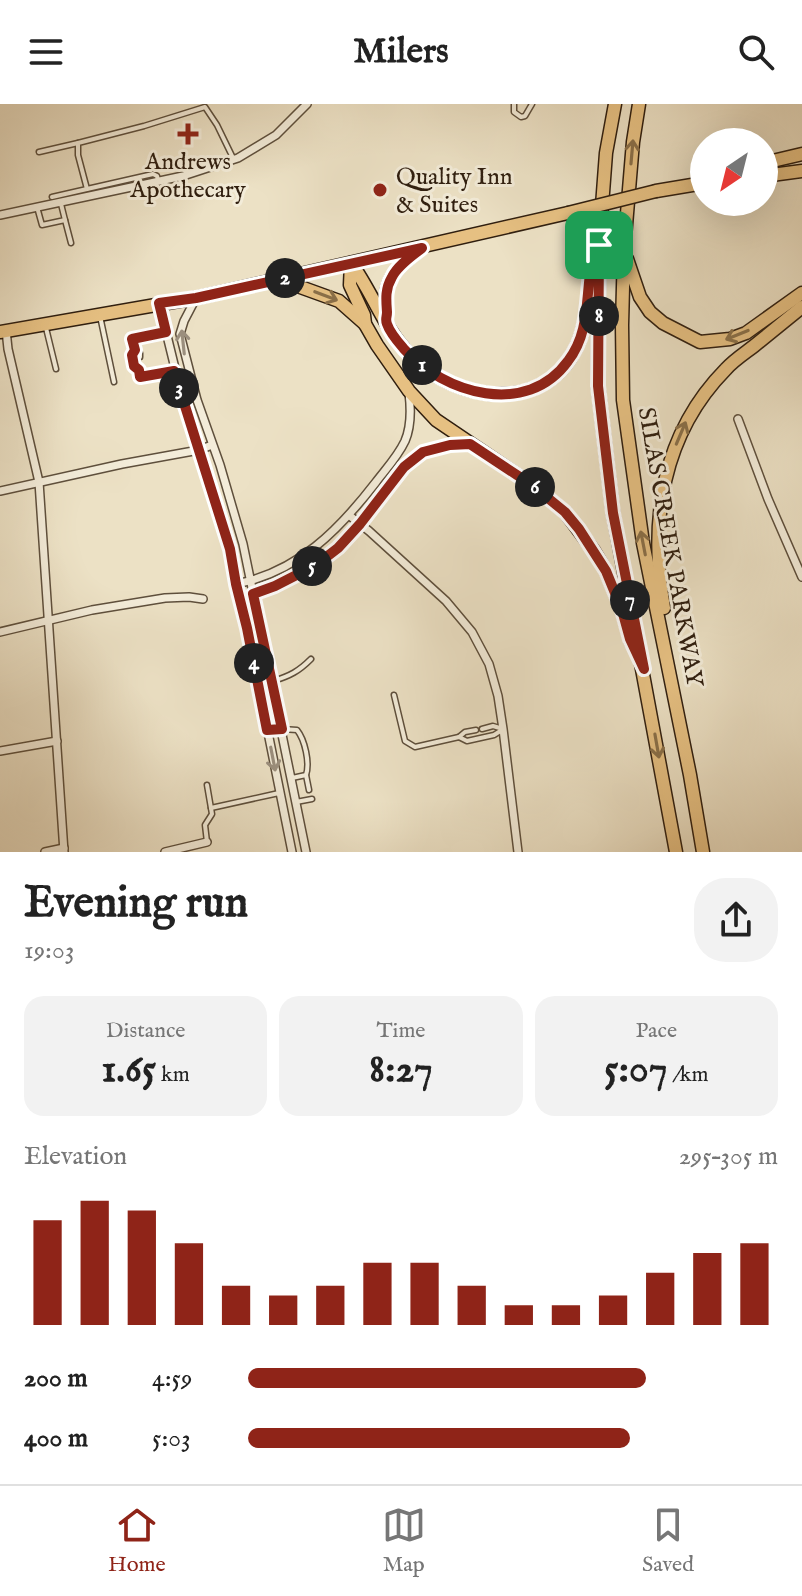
<!DOCTYPE html>
<html lang="en">
<head>
<meta charset="utf-8">
<style>
  :root { --surface:#fff; --page:#f2f2f2; --text:#222; --muted:#767676; --line:#e0e0e0; --accent:#8f2418 }
  body { margin:0; font-family:"IM FELL English",serif; background:var(--page); color:var(--text); height:100vh; display:flex; flex-direction:column; font-size:30px; white-space:nowrap }
  * { box-sizing:border-box; margin:0 }
  p { font-size:26px; color:var(--muted) }
  .icon { flex:none; width:44px; height:44px; fill:none; stroke:currentColor; stroke-width:2; stroke-linecap:round; stroke-linejoin:round }
  .map { position:relative; height:748px; overflow:hidden }
  .side { display:flex; flex-direction:column; background:var(--surface); flex:1 }
  .side>* { flex:none }
  .needle { width:52px; rotate:215deg }
  .controls { position:absolute; left:690px; top:24px; display:grid; gap:16px }
  .controls a { display:grid; place-items:center; width:88px; height:88px; border-radius:50%; background:var(--surface); box-shadow:0 8px 32px #0002; font-size:40px }
  .pin { position:absolute; display:grid; place-items:center; width:68px; height:68px; color:#fff; margin:-34px; border-radius:16px; box-shadow:0 4px 12px #0006 }
  .km { position:absolute; width:40px; height:40px; margin:-20px; border-radius:50%; background:#222; color:#fff; font-size:22px; line-height:40px; text-align:center }
  .round { display:grid; place-items:center; flex:none; width:84px; height:84px; border-radius:32px; background:var(--page) }
  .head { display:flex; align-items:center; justify-content:space-between; height:136px; padding:0 24px }
  h1 { font-size:44px; font-weight:800; line-height:60px }
  .figures { display:grid; grid-template-columns:repeat(3,1fr); gap:12px; height:136px; padding:8px 24px }
  .figures div { display:grid; align-content:center; border-radius:20px; background:var(--page); text-align:center }
  .figures b { font-size:40px; font-weight:800 }
  .figures small { font-size:22px; font-weight:400 }
  .figures p { font-size:22px }
  .chart { height:224px; padding:16px 24px }
  .chart p { display:flex; justify-content:space-between }
  .chart svg { width:100%; height:144px; margin-top:8px; stroke:var(--accent); stroke-width:6 }
  ul { padding:0 24px; list-style:none; font-size:26px }
  li { display:grid; grid-template-columns:128px 96px 1fr; align-items:center; height:60px }
  li i { height:20px; border-radius:10px; background:var(--accent) }
  header { display:flex; justify-content:space-between; align-items:center; height:104px; padding:0 24px; background:var(--surface); font-size:36px; font-weight:800 }
  .dock { display:flex; justify-content:space-around; align-items:center; height:112px; border-top:2px solid var(--line); background:var(--surface); font-size:22px; color:var(--muted) }
  .dock a { display:grid; justify-items:center; gap:4px }
  .dock .on { color:var(--accent) }
  .map>svg:first-child { display:block }
  .lines { fill:none; stroke-linecap:round; stroke-linejoin:round }
  .service-casing { stroke:#5e4f3c; stroke-width:7 }
  .minor-casing { stroke:#5e4f3c; stroke-width:10 }
  .primary-casing { stroke:#2f1e0f; stroke-width:15 }
  .service { stroke:#f3ecd9; stroke-width:4 }
  .minor { stroke:#f3ecd9; stroke-width:7 }
  .primary { stroke:#e6c082; stroke-width:12 }
  .primary-bridge-casing { stroke:#2f1e0f; stroke-width:15; stroke-linecap:butt }
  .primary-bridge { stroke:#e6c082; stroke-width:12 }
  .oneway { stroke:#8a6f48 }
  .oneway2 { stroke:#9b8f7e }
  .route-casing { stroke:#fff; stroke-width:16 }
  .route { stroke:#8f2418; stroke-width:10 }
  .poi-dot { fill:#8f2418; stroke:#f3ecd9; stroke-width:3 }
  .labels { text-anchor:middle; stroke-width:6; stroke-linejoin:round; paint-order:stroke }
  .poi-label { font-size:24px; fill:#2f1e0f; stroke:#f3ecd9 }
  .street-label { font-size:24px; fill:#2f1e0f; stroke:#f3ecd9 }
</style>
</head>
<body>
<header><svg class="icon" aria-label="menu" viewBox="0 0 24 24"><path d="M4 6h16M4 12h16M4 18h16"/></svg>Milers<svg class="icon" aria-label="search" viewBox="0 0 24 24"><circle cx="10" cy="10" r="6"/><path d="M15 15l6 6"/></svg></header>
<div class="map">
<svg width="802" height="748" viewBox="0 0 802 748">
  <rect width="100%" height="100%" fill="#ece1c5"/>
  <filter id="stains"><feTurbulence type="fractalNoise" baseFrequency=".0025" numOctaves="4"/><feColorMatrix values="0 0 0 0 .2 0 0 0 0 .09 0 0 0 0 .02 0 0 0 .5 -.17"/></filter>
  <radialGradient id="worn" r=".72"><stop offset=".6" stop-color="#630" stop-opacity="0"/><stop offset="1" stop-color="#630" stop-opacity=".3"/></radialGradient>
  <g class="lines">
    <defs>
      <g id="service">
        <path d="M514,0V8L521,13L525,12L532,0"/>
        <path d="M39,48L78,39"/>
        <path d="M87,85L153,70L157,72L158,76"/>
        <path d="M52,93L87,85L78,51V39L144,22L205,3L217,21L234,56"/>
        <path d="M37,103L42,121L65,116L61,100"/>
        <path d="M65,116L71,139"/>
        <path d="M100,212L114,278"/>
        <path d="M46,224L56,265"/>
        <path d="M166,228L132,235L135,246L132,251L134,262L139,266L140,273L174,267"/>
        <path d="M135,246L140,249V253"/>
        <path d="M273,577C290,572 299,567 311,555"/>
        <path d="M394,591L405,637L415,643L459,633L467,637L494,631L502,626"/>
        <path d="M282,625L297,626C305,636 310,659 306,671L292,674"/>
        <path d="M482,625L493,622L503,625"/>
        <path d="M459,633L465,628L476,626"/>
        <path d="M306,671L309,686"/>
        <path d="M296,698L312,695"/>
        <path d="M211,704L279,689"/>
        <path d="M207,738L205,721L212,710L207,681"/>
      </g>
      <g id="minor">
        <path d="M0,111L183,72L238,54L276,31L307,0"/>
        <path d="M196,194L184,217L180,230L197,296L220,361L243,440L306,748"/>
        <path d="M159,199L184,301L219,405L230,445L236,480L247,524L292,748"/>
        <path d="M6,226L8,245L39,378L64,748"/>
        <path d="M738,315L768,395L802,473"/>
        <path d="M0,387L122,360L199,346L212,341"/>
        <path d="M350,412L369,427L446,497L472,528L489,560L498,592L503,625L518,748"/>
        <path d="M236,480C298,468 339,426 376,378C386,365 398,352 405,337C411,323 411,305 409,289"/>
        <path d="M239,495C274,484 312,468 338,444C356,428 372,406 387,387C397,373 408,355 425,348C439,342 453,341 468,340"/>
        <path d="M0,528L92,506L165,494L189,493L203,495"/>
        <path d="M0,647L57,637"/>
        <path d="M45,748L64,744"/>
        <path d="M165,748L207,738"/>
      </g>
      <g id="primary">
        <path d="M615,0L606,49L599,141L598,282L613,409L676,748"/>
        <path d="M639,0L633,38L624,145L622,221L623,296L643,439L690,671L703,748"/>
        <path d="M764,59L802,50"/>
        <path d="M764,72L802,67"/>
        <path d="M656,87L704,79"/>
        <path d="M627,155L640,193L650,208L663,219L700,238L730,235L746,229L802,189"/>
        <path d="M351,159L350,181L364,211L365,220L377,241L409,287L436,316L532,381L565,408L594,447L606,467L622,506L631,538"/>
        <path d="M351,159C373,189 384,225 410,251C455,297 543,312 576,244C590,216 586,185 594,155"/>
        <path d="M281,176L339,197L365,220"/>
        <path d="M386,218C386,209 385,200 386,192C387,170 404,159 419,146"/>
        <path d="M0,228L196,194L568,109"/>
        <path d="M664,504C649,416 662,330 726,265C734,256 745,249 754,242C770,229 786,216 802,203"/>
      </g>
    </defs>
    <use href="#service" class="service-casing"/>
    <use href="#minor" class="minor-casing"/>
    <use href="#primary" class="primary-casing"/>
    <use href="#service" class="service"/>
    <use href="#minor" class="minor"/>
    <use href="#primary" class="primary"/>
    <defs>
      <path id="primary-bridge" d="M568,109L656,87"/>
    </defs>
    <use href="#primary-bridge" class="primary-bridge-casing"/>
    <use href="#primary-bridge" class="primary-bridge"/>
  </g>
  <defs><path id="oneway-shaft" d="M-6 0H5M1.5-3L5.5 0L1.5 3" fill="none" stroke-width="1.6" stroke-linecap="round" stroke-linejoin="round" transform="scale(2)"/></defs>
  <g class="oneway">
    <use href="#oneway-shaft" transform="translate(632 48) rotate(-85)"/>
    <use href="#oneway-shaft" transform="translate(326 192) rotate(21)"/>
    <use href="#oneway-shaft" transform="translate(737 231) rotate(158)"/>
    <use href="#oneway-shaft" transform="translate(681 329) rotate(-67)"/>
    <use href="#oneway-shaft" transform="translate(643 439) rotate(-101)"/>
    <use href="#oneway-shaft" transform="translate(657 642) rotate(80)"/>
  </g>
  <g class="oneway2">
    <use href="#oneway-shaft" transform="translate(183 238) rotate(-96)"/>
    <use href="#oneway-shaft" transform="translate(273 655) rotate(79)"/>
  </g>
  <g class="lines">
    <defs>
      <path id="route" d="M599,141L598,282L613,409L644,565L630,535L622,506L606,467L579,425L565,408L532,381L470,340L450,341L423,348L404,363L360,420L338,444L316,461L275,482L253,490L282,625L267,626L247,524L236,480L230,445L174,267L140,273L139,266L134,262L132,251L135,246L132,235L166,228L159,199L196,194L422,144C412,152 398,161 392,173C385,185 386,195 387,208C387,214 385,214 387,220C390,229 398,238 404,245C444,290 527,314 568,257C588,231 586,201 590,170C592,160 596,150 599,141Z"/>
    </defs>
    <use href="#route" class="route-casing"/>
    <use href="#route" class="route"/>
  </g>
  <g class="poi-dot">
    <path d="M184 18h8v8h8v8h-8v8h-8v-8h-8v-8h8z"/>
    <circle cx="380" cy="86" r="8"/>
  </g>
  <g class="labels">
    <g class="poi-label">
      <text x="188" y="65">Andrews<tspan x="188" dy="28">Apothecary</tspan></text>
      <text x="396" y="80" text-anchor="start">Quality Inn<tspan x="396" dy="28">&amp; Suites</tspan></text>
    </g>
    <g class="street-label">
      <text transform="translate(671 443) rotate(80)" y="8">SILAS CREEK PARKWAY</text>
    </g>
  </g>
  <rect width="100%" height="100%" filter="url(#stains)"/>
  <rect width="100%" height="100%" fill="url(#worn)"/>
</svg>
<div class="controls">
<a><svg class="needle" viewBox="-14 -14 28 28"><path d="M0-13l5 13h-10z" fill="#e53935"/><path d="M0 13l5-13h-10z" fill="#767676"/></svg></a>
</div>
<div class="pin" style="left:599px;top:141px;background:#1e9e55"><svg class="icon" aria-label="arrive" viewBox="0 0 24 24"><path d="M6 21V4h12l-3 4 3 4H6"/></svg></div>
<b class="km" style="left:422px;top:261px">1</b>
<b class="km" style="left:285px;top:174px">2</b>
<b class="km" style="left:179px;top:284px">3</b>
<b class="km" style="left:254px;top:559px">4</b>
<b class="km" style="left:312px;top:462px">5</b>
<b class="km" style="left:535px;top:383px">6</b>
<b class="km" style="left:630px;top:496px">7</b>
<b class="km" style="left:599px;top:212px">8</b>
</div>
<section class="side">
<div class="head"><div><h1>Evening run</h1><p>19:03</p></div><a class="round"><svg class="icon" aria-label="share" viewBox="0 0 24 24"><path d="M12 15V3M7 8l5-5 5 5M5 13v7h14v-7"/></svg></a></div>
<div class="figures">
<div><p>Distance</p><b>1.65<small> km</small></b></div>
<div><p>Time</p><b>8:27</b></div>
<div><p>Pace</p><b>5:07<small> /km</small></b></div>
</div>
<div class="chart"><p><span>Elevation</span>295–305 m</p>
<svg viewBox="0 0 160 44" preserveAspectRatio="none"><path d="M5 44V12M15 44V6M25 44V9M35 44V19M45 44V32M55 44V35M65 44V32M75 44V25M85 44V25M95 44V32M105 44V38M115 44V38M125 44V35M135 44V28M145 44V22M155 44V19"/></svg>
</div>
<ul>
<li><b>200 m</b>4:59<i style="width:75%"></i></li>
<li><b>400 m</b>5:03<i style="width:72%"></i></li>
</ul>
</section>
<nav class="dock">
<a class="on"><svg class="icon" aria-label="home" viewBox="0 0 24 24"><path d="M3 11l9-7 9 7M6 9v11h12V9"/></svg>Home</a>
<a><svg class="icon" aria-label="map" viewBox="0 0 24 24"><path d="M3 6l6-2 6 2 6-2v14l-6 2-6-2-6 2zM9 4v14M15 6v14"/></svg>Map</a>
<a><svg class="icon" aria-label="saved" viewBox="0 0 24 24"><path d="M7 4h10v16l-5-4-5 4z"/></svg>Saved</a>
</nav>
</body>
</html>
